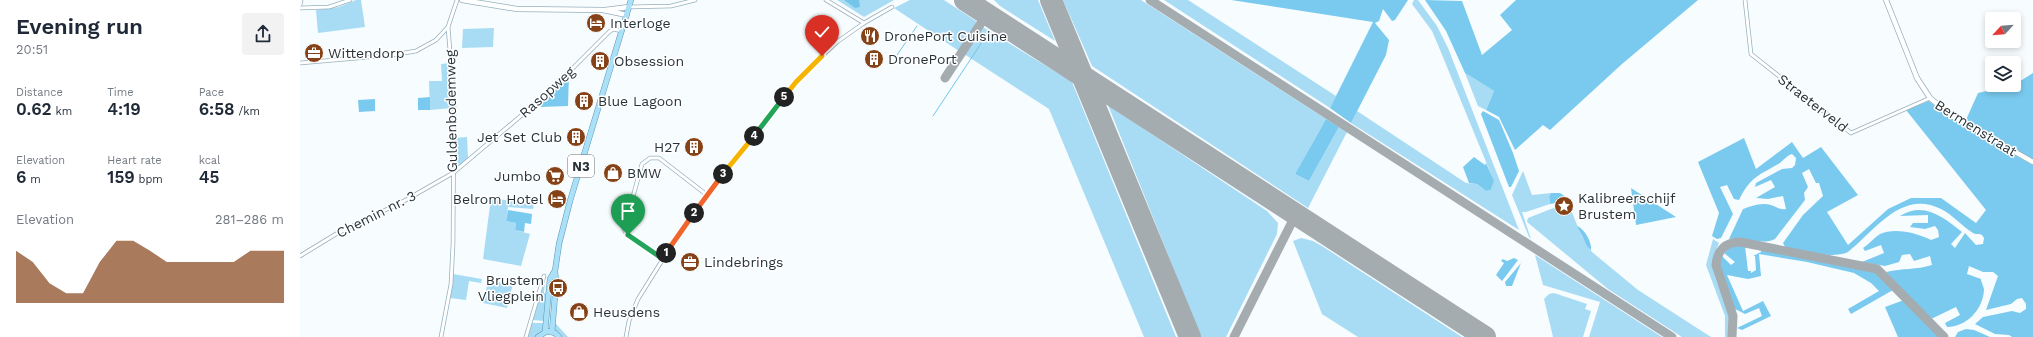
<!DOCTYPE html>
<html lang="en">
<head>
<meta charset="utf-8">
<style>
  :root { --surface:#fff; --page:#f2f2f3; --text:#1f2937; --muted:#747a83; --accent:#864217 }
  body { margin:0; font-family:"Work Sans",sans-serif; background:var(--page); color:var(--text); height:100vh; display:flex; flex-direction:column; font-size:15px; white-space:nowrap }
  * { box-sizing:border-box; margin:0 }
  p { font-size:13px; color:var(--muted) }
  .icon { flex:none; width:22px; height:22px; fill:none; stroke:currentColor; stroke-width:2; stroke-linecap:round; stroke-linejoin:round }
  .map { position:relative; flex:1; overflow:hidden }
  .sheet { display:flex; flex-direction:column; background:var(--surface); width:300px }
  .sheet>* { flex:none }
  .needle { width:26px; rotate:244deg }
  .fabs { position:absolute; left:1685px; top:12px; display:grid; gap:8px }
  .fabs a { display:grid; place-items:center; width:36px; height:36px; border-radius:4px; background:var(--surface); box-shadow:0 2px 6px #0003; font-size:20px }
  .pin { position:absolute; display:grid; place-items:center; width:34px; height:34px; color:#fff; margin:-41px -17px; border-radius:50% 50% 50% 0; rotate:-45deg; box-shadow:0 0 4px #0007 }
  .pin .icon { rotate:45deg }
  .km { position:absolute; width:20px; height:20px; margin:-10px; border-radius:50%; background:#222; color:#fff; font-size:11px; line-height:20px; text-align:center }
  .round { display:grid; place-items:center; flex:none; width:42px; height:42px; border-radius:4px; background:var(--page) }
  .headline { display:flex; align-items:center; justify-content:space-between; height:68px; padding:0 16px }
  h1 { font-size:22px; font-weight:600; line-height:30px }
  .figures { display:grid; grid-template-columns:repeat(3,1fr); gap:6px; height:68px; padding:4px 16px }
  .figures div { display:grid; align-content:center }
  .figures b { font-size:17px; font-weight:600 }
  .figures small { font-size:11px; font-weight:400 }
  .figures p { font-size:11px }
  .chart { height:112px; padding:8px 16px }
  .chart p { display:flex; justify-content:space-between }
  .chart svg { width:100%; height:72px; margin-top:4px; fill:var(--accent); opacity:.7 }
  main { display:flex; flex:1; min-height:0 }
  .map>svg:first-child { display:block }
  .green { fill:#a8dcf5 }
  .forest { fill:#7acaef }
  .water { fill:#74c5e9 }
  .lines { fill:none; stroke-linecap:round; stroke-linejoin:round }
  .stream { stroke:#74c5e9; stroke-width:1 }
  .taxiway { stroke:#a5acb0; stroke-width:9 }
  .runway { stroke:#a5acb0; stroke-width:22 }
  .street-casing { stroke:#97b1bd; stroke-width:4.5 }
  .secondary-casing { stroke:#97b1bd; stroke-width:6 }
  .primary-casing { stroke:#5896b2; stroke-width:6 }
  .street { stroke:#fff; stroke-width:3 }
  .secondary { stroke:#fff; stroke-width:4.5 }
  .primary { stroke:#aae0f8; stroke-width:5 }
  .split-1-casing { stroke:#fff; stroke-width:8 }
  .split-2-casing { stroke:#fff; stroke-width:8 }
  .split-3-casing { stroke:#fff; stroke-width:8 }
  .split-4-casing { stroke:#fff; stroke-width:8 }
  .split-5-casing { stroke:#fff; stroke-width:8 }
  .split-6-casing { stroke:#fff; stroke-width:8 }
  .split-1 { stroke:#22a559; stroke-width:5 }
  .split-2 { stroke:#f0652b; stroke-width:5 }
  .split-3 { stroke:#f0652b; stroke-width:5 }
  .split-4 { stroke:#f5b400; stroke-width:5 }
  .split-5 { stroke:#22a559; stroke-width:5 }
  .split-6 { stroke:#f5b400; stroke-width:5 }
  .labels { text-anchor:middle; stroke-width:3; stroke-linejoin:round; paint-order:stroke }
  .shield { fill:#fff; stroke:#687074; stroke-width:1 }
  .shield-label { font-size:13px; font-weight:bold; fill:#283338 }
  .poi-label { font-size:14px; fill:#283338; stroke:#fff; text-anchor:start }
  .street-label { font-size:14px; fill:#283338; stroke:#fff }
</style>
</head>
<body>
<main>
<section class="sheet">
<div class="headline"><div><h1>Evening run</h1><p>20:51</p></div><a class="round"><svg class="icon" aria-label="share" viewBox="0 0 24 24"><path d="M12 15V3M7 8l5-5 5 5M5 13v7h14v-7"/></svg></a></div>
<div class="figures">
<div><p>Distance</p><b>0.62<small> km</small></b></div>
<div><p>Time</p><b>4:19</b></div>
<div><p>Pace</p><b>6:58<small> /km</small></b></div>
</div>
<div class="figures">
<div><p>Elevation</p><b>6<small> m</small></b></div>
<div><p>Heart rate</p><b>159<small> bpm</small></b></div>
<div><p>kcal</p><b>45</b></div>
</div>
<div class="chart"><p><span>Elevation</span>281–286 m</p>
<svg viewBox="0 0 160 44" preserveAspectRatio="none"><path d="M0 44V12L10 19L20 32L30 38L40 38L50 19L60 6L70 6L80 12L90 19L100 19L110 19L120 19L130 19L140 12L150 12L160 12V44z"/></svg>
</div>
</section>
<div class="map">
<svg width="1733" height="337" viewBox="0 0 1733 337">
  <rect width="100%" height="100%" fill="#f7fcff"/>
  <g class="green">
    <path d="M56,0H61L65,27L18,33L16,10L39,7Z"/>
    <path d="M537,0H594L564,17Z"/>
    <path d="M610,0H644L676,21L677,24L659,51L594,8Z"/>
    <path d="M694,0H738L755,41L700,6Z"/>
    <path d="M763,0H841L1026,119L995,174L1009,181L1039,127L1047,132L1008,208L792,66Z"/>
    <path d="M864,0H888L1036,96L1030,108Z"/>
    <path d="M1114,0H1118L1137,26L1148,48L1219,230L1051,123L1057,111L1166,183L1177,184L1186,191L1191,190C1194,184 1193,180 1191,174L1138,45L1132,31L1112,4Z"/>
    <path d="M683,27L772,82L876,337H844L749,109L664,54Z"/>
    <path d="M194,28L193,47L162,48L163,29Z"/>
    <path d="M150,63L152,108L130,110L129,81H142L141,64Z"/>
    <path d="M1165,73L1194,91L1186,110L1178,106Z"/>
    <path d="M808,105L967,211L978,223L977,234L926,337H901Z"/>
    <path d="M167,137L168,159L154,170V138Z"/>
    <path d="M1223,171L1232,195L1251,193L1249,196L1250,204L1226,212H1222L1231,239L1229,237L1212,195Z"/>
    <path d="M191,198L234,204L233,209L208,207L206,221L216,223L215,230L230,234L221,266L183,259Z"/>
    <path d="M1256,207V210H1271L1282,237L1292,252L1338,290L1411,337H1382L1308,289L1227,222L1228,218Z"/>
    <path d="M1001,238L1013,241L1022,246L1162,337H1058L1022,314L993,241Z"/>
    <path d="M1413,239L1419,243C1404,278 1425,287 1430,318C1431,324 1429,331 1428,337H1425V316L1406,265Z"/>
    <path d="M1235,255L1362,337H1289L1300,302L1243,285Z"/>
    <path d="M153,274L182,279L181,283L169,281L166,300L150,298Z"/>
    <path d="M190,281L213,284L207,308L183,303L187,286H189Z"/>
    <path d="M245,284L244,293L247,294L244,321L233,320L242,289Z"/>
    <path d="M1254,293L1287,304L1285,309L1291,311L1283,337H1253L1244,299L1249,294Z"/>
    <path d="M231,323H244L243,330L236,337H227Z"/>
    <path d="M255,324H256L268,337H261L255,330Z"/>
  </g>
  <g class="forest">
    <path d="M931,0H1108L1095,20L1092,21L1083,9L1079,21L1075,23L1089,40L1086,55L1051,123L1030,108L1073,22Z"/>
    <path d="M1125,0L1162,1L1182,55L1212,30L1200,15L1216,0H1398L1322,64L1250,130L1243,125L1215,150L1199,117L1186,110L1194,91L1165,73L1146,31Z"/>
    <path d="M1733,73V160L1665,122L1678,93L1714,85Z"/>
    <path d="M269,75L268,106L240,107V101Z"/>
    <path d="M130,97V110H118V98Z"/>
    <path d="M75,99V111L59,112L58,100Z"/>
    <path d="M1629,101L1645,114L1733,165V337H1712L1709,335L1695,334L1675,324L1683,317L1712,311L1720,313L1726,309V304L1722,298L1717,299L1711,304L1686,310L1698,276L1693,272H1683L1669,266L1667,274L1681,279C1681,282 1684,287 1684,290C1683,310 1666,327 1647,327L1645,323L1660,315L1656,307L1631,319L1586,272C1603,268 1616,270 1632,265L1630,256L1614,261L1610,254L1602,255L1599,262L1585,266L1562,262L1584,253L1581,245L1565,251L1563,248C1569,244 1574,238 1580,234C1594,227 1618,233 1631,240L1639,237L1638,230L1635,226L1625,229L1610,227L1613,223H1628V215L1600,216C1624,201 1643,217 1662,232L1651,244L1655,248L1665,233L1676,245L1683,244L1684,238L1682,235C1679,233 1676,235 1673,233C1662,226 1653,215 1641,209C1602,189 1575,230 1548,252C1530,260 1504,250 1485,247L1483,243L1503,215L1523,196L1519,183H1516L1509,169L1502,173L1508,187L1504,193L1505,200L1475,239C1461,246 1445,236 1429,239L1443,209C1451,206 1462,202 1471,205C1477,207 1479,210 1486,209L1483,196L1468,199L1456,198L1475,187L1471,180L1455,187L1456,183L1482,169L1492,168L1495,165L1496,158L1492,154C1486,156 1484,160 1480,163C1458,176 1451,176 1439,200L1434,199L1427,185L1420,187L1433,214L1421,238L1417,239L1412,236L1419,213L1398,162L1444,138L1456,169L1492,142L1503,158L1521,147L1558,195L1527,212L1548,245L1588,209L1611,198H1641L1676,223L1686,210L1606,110Z"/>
    <path d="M1183,111L1199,120L1213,153L1219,171L1211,187H1209L1181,114Z"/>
    <path d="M1026,119L1039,127L1009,181L995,174Z"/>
    <path d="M1174,157L1185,165L1186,163L1194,181L1191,190L1186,191L1177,184L1169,183L1163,167Z"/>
    <path d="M1331,188L1376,217L1336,225Z"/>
    <path d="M1251,193H1260L1266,197L1262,202L1250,204L1249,196Z"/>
    <path d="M208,210L232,214L231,224L225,223L224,232L215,230L216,223L206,221Z"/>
    <path d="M1277,226C1285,229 1292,243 1291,250L1287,246Z"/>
    <path d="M1433,245L1445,246L1448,271H1451V273L1456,270L1455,256H1453L1461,252V249L1570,270L1578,274L1593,290L1551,314L1548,309L1579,291L1571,283L1554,273L1507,262L1459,254L1461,276L1448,279L1427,275L1443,311L1463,301L1471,316L1442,330L1437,328L1462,316L1459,308L1445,314L1435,309L1420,274L1419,266L1422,256L1431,265L1435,262L1424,253Z"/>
    <path d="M1214,258L1218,260L1202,281L1196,275L1204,263L1201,261L1203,259L1207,261Z"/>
    <path d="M1221,263L1212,286H1206L1205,282Z"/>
    <path d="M1604,300L1640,337H1598L1585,307Z"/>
    <path d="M1666,329L1674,330L1690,337H1655L1658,332Z"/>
  </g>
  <path class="water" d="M544,0H559L560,7L555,8Z"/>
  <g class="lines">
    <g class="stream">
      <path d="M597,55L617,26"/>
      <path d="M633,116L686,36"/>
    </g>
    <g class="taxiway">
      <path d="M850,0L1372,337"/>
      <path d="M645,78L687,14"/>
      <path d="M934,337L996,214"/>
      <path d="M1432,337L1433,316L1416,265C1417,251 1425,242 1440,242L1577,269L1644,337"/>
    </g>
    <g class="runway">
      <path d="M665,0L1185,337"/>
      <path d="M751,0L890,337"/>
    </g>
    <defs>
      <g id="street">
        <path d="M526,0L564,23"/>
        <path d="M1445,0L1451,54L1551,133L1630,98"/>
        <path d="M0,5L1,0"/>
        <path d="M329,7L371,6L395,0"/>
        <path d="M0,8L29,7L50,0"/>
        <path d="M0,63L92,55L116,51L136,40L148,27L157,0"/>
        <path d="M0,256L36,234L104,201L153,173L248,93L309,32L313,29L322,31"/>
        <path d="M363,259L327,235L324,229L342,164L350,158H359L407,195"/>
        <path d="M141,337L151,284L153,244L154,100L148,27"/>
        <path d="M226,337L244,276"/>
        <path d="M326,337L329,321L338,299L363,259L407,195L495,82L537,42L564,23L592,7"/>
      </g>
      <g id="secondary">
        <path d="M162,0L217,9L303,10L327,15"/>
        <path d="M1586,0L1617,78L1630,98L1652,116L1733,162"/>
        <path d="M305,10L329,7"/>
      </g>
      <g id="primary">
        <path d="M245,332L250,279L254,272"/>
        <path d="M252,332L256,283L255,271L259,244L270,201L331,0"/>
        <path d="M238,337L247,331L255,333L259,337"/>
      </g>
    </defs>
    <use href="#street" class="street-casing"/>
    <use href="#secondary" class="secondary-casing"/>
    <use href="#primary" class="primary-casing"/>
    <use href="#street" class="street"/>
    <use href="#secondary" class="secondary"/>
    <use href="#primary" class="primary"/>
  </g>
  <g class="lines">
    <defs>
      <path id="split-1" d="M328,235L363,259L366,253"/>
      <path id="split-2" d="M366,253L394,213"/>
      <path id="split-3" d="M394,213L423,174"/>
      <path id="split-4" d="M423,174L454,136"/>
      <path id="split-5" d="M454,136L484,97"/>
      <path id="split-6" d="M484,97L496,82L522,56"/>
    </defs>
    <use href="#split-1" class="split-1-casing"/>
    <use href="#split-2" class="split-2-casing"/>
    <use href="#split-3" class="split-3-casing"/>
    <use href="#split-4" class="split-4-casing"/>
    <use href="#split-5" class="split-5-casing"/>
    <use href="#split-6" class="split-6-casing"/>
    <use href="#split-1" class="split-1"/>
    <use href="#split-2" class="split-2"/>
    <use href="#split-3" class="split-3"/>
    <use href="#split-4" class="split-4"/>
    <use href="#split-5" class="split-5"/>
    <use href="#split-6" class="split-6"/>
  </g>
  <defs>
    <symbol id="hotel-disc" viewBox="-11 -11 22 22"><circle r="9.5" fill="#864217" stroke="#fff"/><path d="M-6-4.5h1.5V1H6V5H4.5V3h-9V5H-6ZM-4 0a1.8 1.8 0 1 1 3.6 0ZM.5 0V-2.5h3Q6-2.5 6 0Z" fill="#fff"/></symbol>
    <symbol id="restaurant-disc" viewBox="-11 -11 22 22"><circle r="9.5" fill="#864217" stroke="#fff"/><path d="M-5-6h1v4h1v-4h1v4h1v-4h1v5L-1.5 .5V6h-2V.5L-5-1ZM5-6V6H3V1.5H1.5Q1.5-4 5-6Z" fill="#fff"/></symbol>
    <symbol id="office-disc" viewBox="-11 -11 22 22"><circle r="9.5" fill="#864217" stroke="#fff"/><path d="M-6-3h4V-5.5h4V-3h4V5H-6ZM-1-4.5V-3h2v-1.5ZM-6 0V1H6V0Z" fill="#fff"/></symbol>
    <symbol id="building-disc" viewBox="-11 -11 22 22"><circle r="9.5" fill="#864217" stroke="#fff"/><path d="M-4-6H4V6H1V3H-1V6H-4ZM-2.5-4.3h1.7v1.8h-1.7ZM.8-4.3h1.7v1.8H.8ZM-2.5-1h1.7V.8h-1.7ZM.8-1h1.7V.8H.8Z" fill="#fff"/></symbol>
    <symbol id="shop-disc" viewBox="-11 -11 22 22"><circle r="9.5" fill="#864217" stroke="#fff"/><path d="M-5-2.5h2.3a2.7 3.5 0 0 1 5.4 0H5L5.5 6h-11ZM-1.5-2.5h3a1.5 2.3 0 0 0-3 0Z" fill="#fff"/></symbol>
    <symbol id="supermarket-disc" viewBox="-11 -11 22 22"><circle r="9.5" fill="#864217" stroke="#fff"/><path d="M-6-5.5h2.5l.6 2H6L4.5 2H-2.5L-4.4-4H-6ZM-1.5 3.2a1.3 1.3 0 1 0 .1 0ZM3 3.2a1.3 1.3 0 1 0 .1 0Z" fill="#fff"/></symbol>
    <symbol id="sight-disc" viewBox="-11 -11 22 22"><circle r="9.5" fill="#864217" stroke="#fff"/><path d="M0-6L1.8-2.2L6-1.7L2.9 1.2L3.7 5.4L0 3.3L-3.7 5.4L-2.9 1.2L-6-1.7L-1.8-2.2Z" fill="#fff"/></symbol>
    <symbol id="bus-disc" viewBox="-11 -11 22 22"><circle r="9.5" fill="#864217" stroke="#fff"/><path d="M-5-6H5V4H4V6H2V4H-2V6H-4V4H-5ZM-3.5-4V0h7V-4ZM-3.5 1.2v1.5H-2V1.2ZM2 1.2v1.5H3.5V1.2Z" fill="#fff"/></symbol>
  </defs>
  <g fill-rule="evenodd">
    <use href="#hotel-disc" x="285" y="12" width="22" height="22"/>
    <use href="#restaurant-disc" x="559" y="25" width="22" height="22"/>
    <use href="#office-disc" x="3" y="42" width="22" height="22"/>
    <use href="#building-disc" x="563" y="48" width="22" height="22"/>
    <use href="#building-disc" x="289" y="50" width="22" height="22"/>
    <use href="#building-disc" x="273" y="90" width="22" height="22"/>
    <use href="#building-disc" x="265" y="126" width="22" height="22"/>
    <use href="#building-disc" x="383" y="136" width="22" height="22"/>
    <use href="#shop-disc" x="302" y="162" width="22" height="22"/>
    <use href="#supermarket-disc" x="244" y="165" width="22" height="22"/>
    <use href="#hotel-disc" x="246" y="188" width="22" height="22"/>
    <use href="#sight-disc" x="1253" y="195" width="22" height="22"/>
    <use href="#office-disc" x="379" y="251" width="22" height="22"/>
    <use href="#bus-disc" x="247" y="277" width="22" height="22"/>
    <use href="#shop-disc" x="268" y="301" width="22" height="22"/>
  </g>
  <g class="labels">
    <rect class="shield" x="268" y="155" width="26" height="22" rx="3"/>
    <g class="shield-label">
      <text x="281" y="171">N3</text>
    </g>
    <g class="poi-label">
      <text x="310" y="28">Interloge</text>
      <text x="584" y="41">DronePort Cuisine</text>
      <text x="28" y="58">Wittendorp</text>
      <text x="588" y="64">DronePort</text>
      <text x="314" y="66">Obsession</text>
      <text x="298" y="106">Blue Lagoon</text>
      <text x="262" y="142" text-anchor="end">Jet Set Club</text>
      <text x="380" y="152" text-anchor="end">H27</text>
      <text x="327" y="178">BMW</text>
      <text x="241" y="181" text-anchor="end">Jumbo</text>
      <text x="1278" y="203">Kalibreerschijf<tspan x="1278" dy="16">Brustem</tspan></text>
      <text x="243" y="204" text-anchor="end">Belrom Hotel</text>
      <text x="404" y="267">Lindebrings</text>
      <text x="244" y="285" text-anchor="end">Brustem<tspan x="244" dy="16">Vliegplein</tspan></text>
      <text x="293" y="317">Heusdens</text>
    </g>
    <g class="street-label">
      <text transform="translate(247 92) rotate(-42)" y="5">Rasopweg</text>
      <text transform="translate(1513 103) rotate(38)" y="5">Straeterveld</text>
      <text transform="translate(151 111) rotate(-91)" y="5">Guldenbodemweg</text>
      <text transform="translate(1676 128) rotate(32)" y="5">Bermenstraat</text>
      <text transform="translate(76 214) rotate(-27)" y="5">Chemin nr. 3</text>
    </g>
  </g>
</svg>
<div class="fabs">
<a><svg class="needle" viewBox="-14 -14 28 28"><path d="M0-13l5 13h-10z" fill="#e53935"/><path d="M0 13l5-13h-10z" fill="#747a83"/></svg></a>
<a><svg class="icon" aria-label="layers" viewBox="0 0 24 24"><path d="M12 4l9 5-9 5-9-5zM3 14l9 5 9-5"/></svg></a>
</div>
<div class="pin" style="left:328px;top:235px;background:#1e9e55"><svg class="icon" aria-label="arrive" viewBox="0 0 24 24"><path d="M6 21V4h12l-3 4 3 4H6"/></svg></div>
<div class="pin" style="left:522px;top:56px;background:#d93025"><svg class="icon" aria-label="check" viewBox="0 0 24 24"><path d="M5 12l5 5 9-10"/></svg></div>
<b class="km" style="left:366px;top:253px">1</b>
<b class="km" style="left:394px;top:213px">2</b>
<b class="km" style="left:423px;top:174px">3</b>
<b class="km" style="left:454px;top:136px">4</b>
<b class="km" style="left:484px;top:97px">5</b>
</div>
</main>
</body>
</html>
